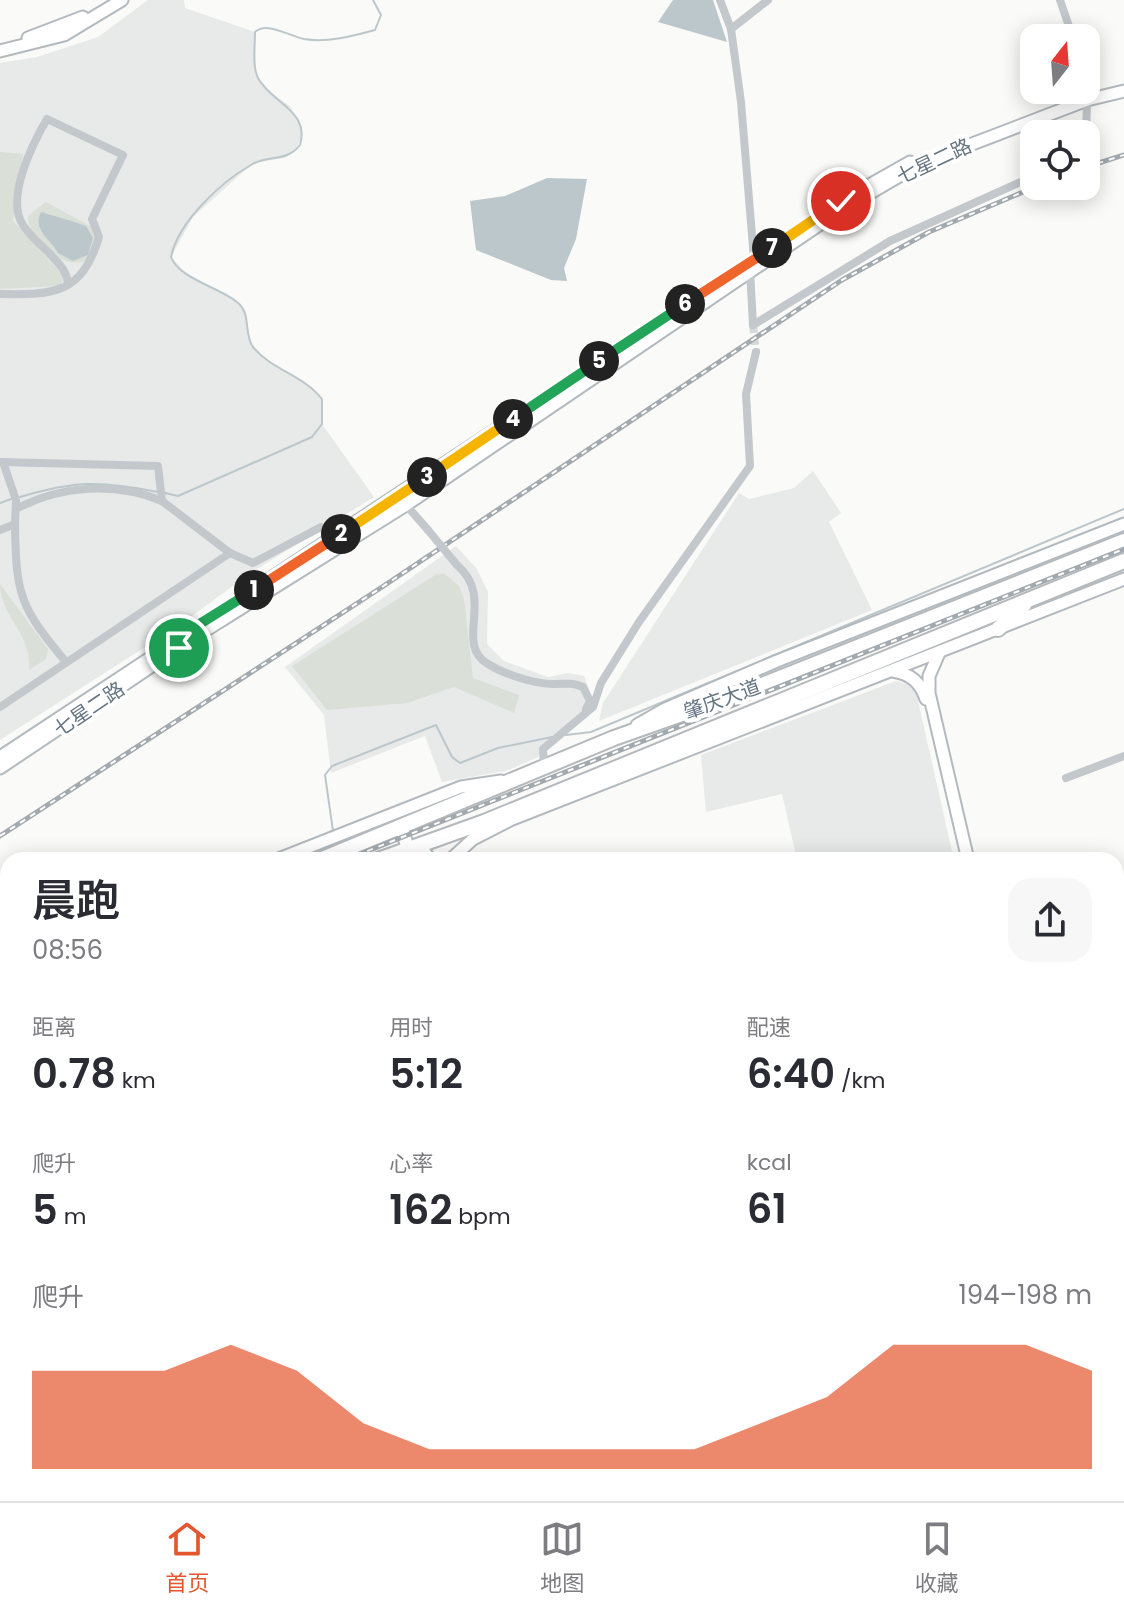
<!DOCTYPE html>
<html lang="zh">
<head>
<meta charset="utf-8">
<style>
  :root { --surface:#fff; --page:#f7f7f7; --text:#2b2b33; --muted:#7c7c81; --line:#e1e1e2; --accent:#e4572e }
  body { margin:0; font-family:Poppins,"Noto Sans SC",sans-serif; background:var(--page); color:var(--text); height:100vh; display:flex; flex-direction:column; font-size:30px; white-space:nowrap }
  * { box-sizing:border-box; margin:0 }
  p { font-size:26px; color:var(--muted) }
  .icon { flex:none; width:44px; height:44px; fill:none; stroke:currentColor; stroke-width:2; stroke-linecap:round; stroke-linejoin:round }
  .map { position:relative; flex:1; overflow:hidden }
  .drawer { position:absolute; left:0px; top:852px; width:1124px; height:650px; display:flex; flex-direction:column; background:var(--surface); border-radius:24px 24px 0 0; box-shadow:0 4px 20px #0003 }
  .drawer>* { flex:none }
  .needle { width:52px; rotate:17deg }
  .buttons { position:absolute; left:1020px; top:24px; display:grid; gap:16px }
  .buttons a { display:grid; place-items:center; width:80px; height:80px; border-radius:16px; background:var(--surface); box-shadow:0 4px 20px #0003; font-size:40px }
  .pin { position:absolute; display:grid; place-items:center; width:68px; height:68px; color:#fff; margin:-34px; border:4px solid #fff; border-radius:50%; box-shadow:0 2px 8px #0007 }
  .km { position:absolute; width:40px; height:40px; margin:-20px; border-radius:50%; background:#222; color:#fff; font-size:22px; line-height:40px; text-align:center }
  .round { display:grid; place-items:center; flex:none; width:84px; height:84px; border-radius:24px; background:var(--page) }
  .summary { display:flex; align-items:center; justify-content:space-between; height:136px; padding:0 32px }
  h1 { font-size:44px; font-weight:600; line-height:60px }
  .stats { display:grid; grid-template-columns:repeat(3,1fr); gap:12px; height:136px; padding:8px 32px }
  .stats div { display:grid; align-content:center }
  .stats b { font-size:40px; font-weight:600 }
  .stats small { font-size:22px; font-weight:400 }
  .stats p { font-size:22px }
  .chart { height:224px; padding:16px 32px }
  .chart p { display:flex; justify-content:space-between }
  .chart svg { width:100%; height:144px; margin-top:8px; fill:var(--accent); opacity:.7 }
  .dock { display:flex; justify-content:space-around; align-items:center; height:112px; border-top:2px solid var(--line); background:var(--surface); font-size:22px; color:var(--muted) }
  .dock a { display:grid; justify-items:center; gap:4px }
  .dock .active { color:var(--accent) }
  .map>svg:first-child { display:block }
  .built { fill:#e8e9e9 }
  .green { fill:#dadfd7 }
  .water { fill:#bbc7cb }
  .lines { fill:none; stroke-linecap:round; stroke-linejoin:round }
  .stream { stroke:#bbc7cb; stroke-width:2 }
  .street-tunnel { stroke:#d5d9db; stroke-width:8; stroke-dasharray:8 4; stroke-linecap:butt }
  .secondary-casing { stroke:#b3babf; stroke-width:15 }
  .primary-casing { stroke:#b5babe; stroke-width:16 }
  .highway-casing { stroke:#b4b9bd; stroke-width:18 }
  .street { stroke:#c3c8cc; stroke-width:8 }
  .secondary { stroke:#fff; stroke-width:11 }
  .primary { stroke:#fff; stroke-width:12 }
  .highway { stroke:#fff; stroke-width:14 }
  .rail-casing { stroke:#a2aab0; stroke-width:5 }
  .rail { stroke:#fff; stroke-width:2; stroke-dasharray:6; stroke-linecap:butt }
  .street-bridge { stroke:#c3c8cc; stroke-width:8 }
  .split-1-casing { stroke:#fff; stroke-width:16 }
  .split-2-casing { stroke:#fff; stroke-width:16 }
  .split-3-casing { stroke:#fff; stroke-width:16 }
  .split-4-casing { stroke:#fff; stroke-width:16 }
  .split-5-casing { stroke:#fff; stroke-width:16 }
  .split-6-casing { stroke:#fff; stroke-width:16 }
  .split-7-casing { stroke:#fff; stroke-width:16 }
  .split-8-casing { stroke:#fff; stroke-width:16 }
  .split-1 { stroke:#22a559; stroke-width:10 }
  .split-2 { stroke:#f0652b; stroke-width:10 }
  .split-3 { stroke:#f5b400; stroke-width:10 }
  .split-4 { stroke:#f5b400; stroke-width:10 }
  .split-5 { stroke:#22a559; stroke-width:10 }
  .split-6 { stroke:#22a559; stroke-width:10 }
  .split-7 { stroke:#f0652b; stroke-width:10 }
  .split-8 { stroke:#f5b400; stroke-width:10 }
  .labels { text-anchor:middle; stroke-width:8; stroke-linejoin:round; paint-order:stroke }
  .street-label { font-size:20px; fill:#657683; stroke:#fff }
</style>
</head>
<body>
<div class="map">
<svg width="1124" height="1501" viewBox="0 0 1124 1501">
  <rect width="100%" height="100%" fill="#fafaf8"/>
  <g class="built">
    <path d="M148,0H184L185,8L255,32L256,75L267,90L290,106L301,125L303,135L294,152L284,158L253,163L193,217L171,257L185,272L239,303L246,312L248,338L254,348L272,364L313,388L322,399V424L374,497L252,572L178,626L0,740V63L37,57L98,37Z"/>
    <path d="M813,471L841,513L829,522L872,610L599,721L603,703L739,493L749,499L794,488Z"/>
    <path d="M456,546L477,569L488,592L487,644L504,661L548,677L568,673L584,676L592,697L581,718L538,757L506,771L442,782L425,736L331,773L324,715L285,667Z"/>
    <path d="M896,681L910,685L916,692L954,860H797L782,794L706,812L701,755Z"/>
  </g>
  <g class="green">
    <path d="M0,152L23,154L13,221L63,275L61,286L0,289Z"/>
    <path d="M46,202L92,227L96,236L87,260C64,272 28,240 28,216Z"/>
    <path d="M437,574H445L459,586L464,599L473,678L519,695L514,713L454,687L407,703L327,710L292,666Z"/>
    <path d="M0,584L48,649L46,659L29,670C33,635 0,616 0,584Z"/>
    <path d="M0,1387L8,1389V1494H98L99,1501H0Z"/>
  </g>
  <g class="water">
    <path d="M673,0H713L727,42L658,22Z"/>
    <path d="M547,178L587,179L576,239L564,268L567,281L551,280L476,250L470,201L505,196Z"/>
    <path d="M41,212C57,217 70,220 86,226L93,238L88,255L73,261L58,253C51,239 32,230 41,212Z"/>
    <path d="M8,1282V1389L0,1387V1283Z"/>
    <path d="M1116,1433L1124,1443V1501H654L642,1494H1116Z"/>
    <path d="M305,1494H480L486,1501H305Z"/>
  </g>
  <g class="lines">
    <g class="stream">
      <path d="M165,493L178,496L312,437L322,424V399C303,375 272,370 253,347C243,333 252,314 237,302C219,287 179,279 171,257C178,222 221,182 251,165C268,154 286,163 300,145C310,110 271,103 258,78C252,66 255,45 255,32C267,21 289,36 304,39C327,43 353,36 375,30L381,15L373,0"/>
      <path d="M20,497C76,480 102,481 158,492"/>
      <path d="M0,503L14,498"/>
      <path d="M566,735L591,732L1124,509"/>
      <path d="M333,831L325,775L332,766L436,725L452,757L460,763L498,748L552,737"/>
    </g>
    <path class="street-tunnel" d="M753,325L756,352"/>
    <defs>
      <g id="secondary">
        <path d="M28,38L83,17"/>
        <path d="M0,51L64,35L122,0"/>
        <path d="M841,201L910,162"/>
        <path d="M939,653L929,676V693L968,860"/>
        <path d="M893,671C911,674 920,682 926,699"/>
        <path d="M637,725L665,709L777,661L1124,524"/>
        <path d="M0,757L760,255"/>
        <path d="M0,768L195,637L406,505L841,210L920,164L1087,100L1124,91"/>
        <path d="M412,849L424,851L430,860"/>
        <path d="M276,860L461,787L501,781"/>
        <path d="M450,860L473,839L510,820L1124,579"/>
        <path d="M0,971L8,968"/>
        <path d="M1116,1019L1124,1016"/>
        <path d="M0,1023L8,1019"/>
        <path d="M1116,1028L1124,1025"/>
        <path d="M1116,1384L1124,1394"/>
        <path d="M513,1494L518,1501"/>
        <path d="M595,1494L602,1501"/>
        <path d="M292,1501L293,1494"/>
      </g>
      <g id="primary">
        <path d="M401,827L412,860"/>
        <path d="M535,1494L541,1501"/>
        <path d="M573,1494L579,1501"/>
      </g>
      <g id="highway">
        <path d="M998,629L1024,605"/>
        <path d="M320,860L614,738L747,691L1124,541"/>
        <path d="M378,860L484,822L1124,561"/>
        <path d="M0,986L8,983"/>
        <path d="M0,1009L8,1006"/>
      </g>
    </defs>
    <use href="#secondary" class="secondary-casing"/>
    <use href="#primary" class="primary-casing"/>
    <use href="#highway" class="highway-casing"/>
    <g class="street">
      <path d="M720,0L731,29L741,102L754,259"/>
      <path d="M1060,0L1073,38"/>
      <path d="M731,29L768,0"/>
      <path d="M1086,90V93"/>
      <path d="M1086,139L1087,100"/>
      <path d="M750,270L753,325"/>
      <path d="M0,294C54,295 82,294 99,237L92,219L123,155L47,119C33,143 5,198 23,225C29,235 40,244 49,253C58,263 67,270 68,284"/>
      <path d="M753,325L890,241L1034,176"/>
      <path d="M0,462L158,466L162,501"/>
      <path d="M406,505L428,530"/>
      <path d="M16,509C61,485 115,482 162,501L230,553L253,563L321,527L334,539"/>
      <path d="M15,524C16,596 20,607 66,662"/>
      <path d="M0,530L15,524L16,500L3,462"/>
      <path d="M457,565C496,598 453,643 488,664C504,674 534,684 553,684C565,684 571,682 583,687L590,701L586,709"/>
      <path d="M0,707L230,553"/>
      <path d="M544,766L543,749L593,707L601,683L639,622L750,466L746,394L756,352"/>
      <path d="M1066,778L1124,756"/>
    </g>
    <use href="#secondary" class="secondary"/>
    <use href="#primary" class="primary"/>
    <use href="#highway" class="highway"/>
    <defs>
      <g id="rail">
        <path d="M1086,167L1124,155"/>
        <path d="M0,836L379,589L842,280L929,232L1037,186"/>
        <path d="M345,860L1124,549"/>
        <path d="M0,990L8,987"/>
      </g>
    </defs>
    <use href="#rail" class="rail-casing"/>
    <use href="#rail" class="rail"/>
    <path class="street-bridge" d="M428,530L457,565"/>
  </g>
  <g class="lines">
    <defs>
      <path id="split-1" d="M179,648L195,637L190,630L254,590"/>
      <path id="split-2" d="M254,590L341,534"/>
      <path id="split-3" d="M341,534L427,477"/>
      <path id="split-4" d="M427,477L513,419"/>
      <path id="split-5" d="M513,419L599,361"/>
      <path id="split-6" d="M599,361L685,304"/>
      <path id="split-7" d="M685,304L772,248"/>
      <path id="split-8" d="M772,248L841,201"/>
    </defs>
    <use href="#split-1" class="split-1-casing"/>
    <use href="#split-2" class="split-2-casing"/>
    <use href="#split-3" class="split-3-casing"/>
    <use href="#split-4" class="split-4-casing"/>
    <use href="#split-5" class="split-5-casing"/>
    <use href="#split-6" class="split-6-casing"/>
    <use href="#split-7" class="split-7-casing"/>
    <use href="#split-8" class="split-8-casing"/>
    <use href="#split-1" class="split-1"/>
    <use href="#split-2" class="split-2"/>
    <use href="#split-3" class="split-3"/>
    <use href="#split-4" class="split-4"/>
    <use href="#split-5" class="split-5"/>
    <use href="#split-6" class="split-6"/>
    <use href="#split-7" class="split-7"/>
    <use href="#split-8" class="split-8"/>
  </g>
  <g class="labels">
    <g class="street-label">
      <text transform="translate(934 161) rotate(-25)" y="7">七星二路</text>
      <text transform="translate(722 699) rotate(-20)" y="7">肇庆大道</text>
      <text transform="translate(89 709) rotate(-34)" y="7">七星二路</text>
    </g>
  </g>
</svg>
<div class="buttons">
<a><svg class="needle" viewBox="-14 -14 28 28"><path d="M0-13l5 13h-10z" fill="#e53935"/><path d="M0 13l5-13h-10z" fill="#7c7c81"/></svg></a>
<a><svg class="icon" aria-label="locate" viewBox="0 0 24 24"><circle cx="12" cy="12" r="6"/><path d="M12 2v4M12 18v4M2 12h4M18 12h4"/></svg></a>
</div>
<div class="pin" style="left:179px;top:648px;background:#1e9e55"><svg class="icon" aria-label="arrive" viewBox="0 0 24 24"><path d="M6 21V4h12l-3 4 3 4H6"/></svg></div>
<div class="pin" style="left:841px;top:201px;background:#d93025"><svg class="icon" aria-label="check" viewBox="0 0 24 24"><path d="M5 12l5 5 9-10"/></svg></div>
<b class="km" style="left:254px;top:590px">1</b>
<b class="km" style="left:341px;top:534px">2</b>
<b class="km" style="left:427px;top:477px">3</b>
<b class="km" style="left:513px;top:419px">4</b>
<b class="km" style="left:599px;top:361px">5</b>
<b class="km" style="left:685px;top:304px">6</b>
<b class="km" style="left:772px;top:248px">7</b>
<section class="drawer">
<div class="summary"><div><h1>晨跑</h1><p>08:56</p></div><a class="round"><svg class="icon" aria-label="share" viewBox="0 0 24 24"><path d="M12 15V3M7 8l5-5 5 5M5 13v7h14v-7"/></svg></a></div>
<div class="stats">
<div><p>距离</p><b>0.78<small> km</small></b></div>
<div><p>用时</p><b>5:12</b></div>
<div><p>配速</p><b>6:40<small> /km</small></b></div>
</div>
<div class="stats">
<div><p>爬升</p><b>5<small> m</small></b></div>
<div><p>心率</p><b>162<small> bpm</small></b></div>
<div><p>kcal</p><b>61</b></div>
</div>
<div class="chart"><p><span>爬升</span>194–198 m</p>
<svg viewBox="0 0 160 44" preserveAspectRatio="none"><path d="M0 44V14L10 14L20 14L30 6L40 14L50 30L60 38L70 38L80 38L90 38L100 38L110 30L120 22L130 6L140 6L150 6L160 14V44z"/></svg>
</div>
</section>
</div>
<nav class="dock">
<a class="active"><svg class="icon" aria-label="home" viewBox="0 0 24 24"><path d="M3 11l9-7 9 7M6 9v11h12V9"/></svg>首页</a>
<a><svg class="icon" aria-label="map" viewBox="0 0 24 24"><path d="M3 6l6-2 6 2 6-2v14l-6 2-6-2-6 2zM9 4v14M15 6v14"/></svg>地图</a>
<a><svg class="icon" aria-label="saved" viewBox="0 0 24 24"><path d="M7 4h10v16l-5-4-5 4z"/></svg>收藏</a>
</nav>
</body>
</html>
